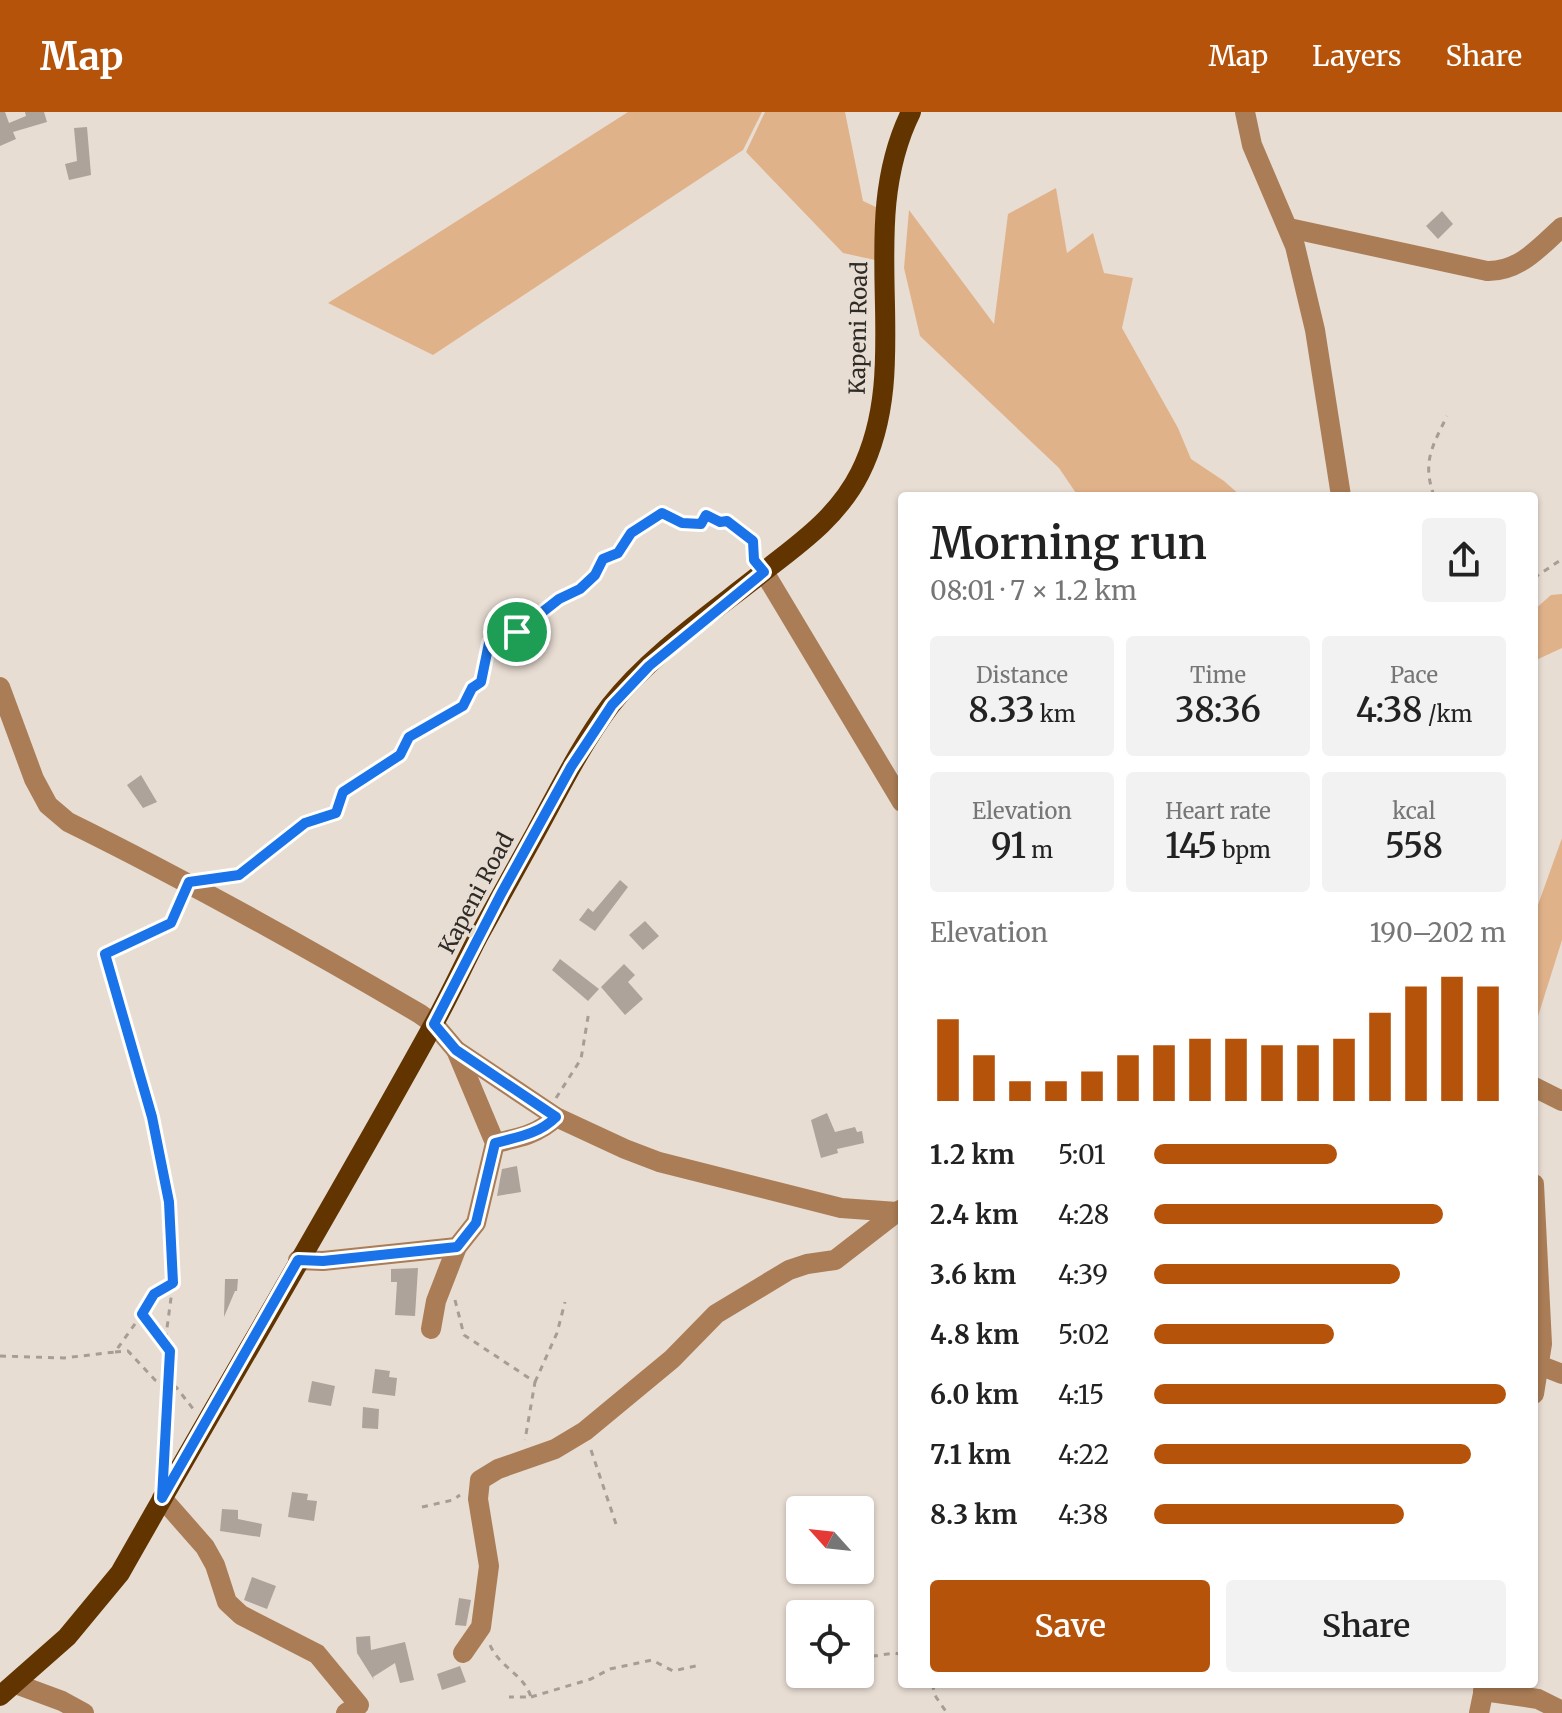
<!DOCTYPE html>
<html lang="en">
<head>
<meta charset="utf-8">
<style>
  :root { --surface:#fff; --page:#f2f2f2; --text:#222; --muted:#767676; --accent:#b45309 }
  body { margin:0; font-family:Merriweather,serif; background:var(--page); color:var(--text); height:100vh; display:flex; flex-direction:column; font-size:30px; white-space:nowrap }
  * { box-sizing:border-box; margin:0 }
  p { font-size:26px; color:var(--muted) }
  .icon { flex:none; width:44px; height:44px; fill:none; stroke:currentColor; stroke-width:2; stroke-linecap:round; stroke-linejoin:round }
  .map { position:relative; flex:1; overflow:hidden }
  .sheet { position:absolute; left:898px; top:380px; width:640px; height:1196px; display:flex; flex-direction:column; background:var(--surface); border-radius:8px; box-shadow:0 2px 6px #0004 }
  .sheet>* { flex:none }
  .needle { width:52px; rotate:297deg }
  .buttons { position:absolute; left:786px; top:1384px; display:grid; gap:16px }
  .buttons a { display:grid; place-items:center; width:88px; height:88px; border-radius:8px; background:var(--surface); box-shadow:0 2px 6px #0004; font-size:40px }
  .pin { position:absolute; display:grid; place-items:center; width:68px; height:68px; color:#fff; margin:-34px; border:4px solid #fff; border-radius:50%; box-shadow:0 2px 8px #0007 }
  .round { display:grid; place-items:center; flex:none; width:84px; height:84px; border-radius:8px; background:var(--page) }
  .overview { display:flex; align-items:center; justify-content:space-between; height:136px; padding:0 32px }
  h1 { font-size:44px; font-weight:600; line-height:60px }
  .metrics { display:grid; grid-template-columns:repeat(3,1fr); gap:12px; height:136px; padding:8px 32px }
  .metrics div { display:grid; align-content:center; border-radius:8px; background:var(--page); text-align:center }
  .metrics b { font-size:34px; font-weight:600 }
  .metrics small { font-size:22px; font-weight:400 }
  .metrics p { font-size:22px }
  .chart { height:224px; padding:16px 32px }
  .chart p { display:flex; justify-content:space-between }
  .chart svg { width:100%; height:144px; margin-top:8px; stroke:var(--accent); stroke-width:6 }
  .action { display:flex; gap:16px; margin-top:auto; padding:16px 32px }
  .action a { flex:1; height:92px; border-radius:8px; background:var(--accent); color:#fff; font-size:32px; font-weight:600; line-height:92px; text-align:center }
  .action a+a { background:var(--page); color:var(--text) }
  ul { padding:0 32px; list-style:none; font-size:26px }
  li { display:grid; grid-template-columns:128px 96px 1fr; align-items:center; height:60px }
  li i { height:20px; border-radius:10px; background:var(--accent) }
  header { display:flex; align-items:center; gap:48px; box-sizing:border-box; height:112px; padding:0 40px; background:var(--accent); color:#fff }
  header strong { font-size:38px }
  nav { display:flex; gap:44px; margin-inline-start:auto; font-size:28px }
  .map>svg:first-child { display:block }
  .green { fill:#e0b28a }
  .building { fill:#ada39a }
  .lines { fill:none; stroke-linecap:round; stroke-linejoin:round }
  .path { stroke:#a69e96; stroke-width:3; stroke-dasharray:6 6; stroke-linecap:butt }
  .minor { stroke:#aa7d56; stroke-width:20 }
  .major { stroke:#623500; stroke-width:20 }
  .route-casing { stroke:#fff; stroke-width:16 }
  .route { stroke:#1a73e8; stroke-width:10 }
  .labels { text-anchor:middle; stroke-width:7; stroke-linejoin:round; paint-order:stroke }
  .street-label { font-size:22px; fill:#2f2b27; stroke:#e8ddd3 }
</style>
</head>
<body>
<header>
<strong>Map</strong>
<nav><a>Map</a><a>Layers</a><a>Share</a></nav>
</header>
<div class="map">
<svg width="1562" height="1601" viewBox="0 0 1562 1601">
  <rect width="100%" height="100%" fill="#e8ddd3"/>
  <g class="green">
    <path d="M628,0H762L743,38L433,243L328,191Z"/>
    <path d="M765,0H845L863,89L891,102L884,150L843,141L746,40Z"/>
    <path d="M1056,76L1067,141L1093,121L1104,161L1133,166L1122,216L1178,316L1191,347L1224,369L1241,384H1078L1059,356L920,224L904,156L909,98L994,212L1008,102Z"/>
    <path d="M1562,482V536L1534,549V498L1551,483Z"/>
    <path d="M1562,726V828L1534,917V804Z"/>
  </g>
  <g class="building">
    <path d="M0,0H5L9,11L26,4L25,0H44L47,10L13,20L16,27L0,34Z"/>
    <path d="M87,15L91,63L69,68L65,52L77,49L74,16Z"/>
    <path d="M1442,99L1453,112L1438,127L1426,114Z"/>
    <path d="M141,663L157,690L143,696L127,673Z"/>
    <path d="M620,768L628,775L595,819L579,808L588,796L593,800Z"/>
    <path d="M645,809L659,824L643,838L629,823Z"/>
    <path d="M560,847L599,877L588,889L552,858Z"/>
    <path d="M624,852L635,863L628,870L643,887L625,903L601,875Z"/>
    <path d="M827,1001L835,1020L855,1015L857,1020L862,1019L864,1031L837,1037L838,1041L821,1046L811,1008Z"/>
    <path d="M517,1054L521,1080L497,1084L502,1057Z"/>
    <path d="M418,1156L415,1204L395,1203L397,1170H391V1157Z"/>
    <path d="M225,1167H238L237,1179H235L224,1205Z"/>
    <path d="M375,1257L390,1259L389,1265L397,1266L395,1284L372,1281Z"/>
    <path d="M312,1269L335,1274L331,1294L308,1290Z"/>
    <path d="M363,1295L379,1297L378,1317L362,1316Z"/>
    <path d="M292,1380L308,1382L307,1388L317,1389L314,1409L288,1405Z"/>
    <path d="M222,1397L238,1398V1407L262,1412L260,1425L220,1419Z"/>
    <path d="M252,1465L276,1474L267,1497L244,1488Z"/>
    <path d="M459,1486L471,1488L466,1514L455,1513Z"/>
    <path d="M370,1524L371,1538L405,1530L414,1568L400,1571L395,1551L373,1565L374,1568L357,1541L356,1525Z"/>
    <path d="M460,1554L466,1570L442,1578L437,1562Z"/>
  </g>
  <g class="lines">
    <g class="path">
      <path d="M1434,384C1422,350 1432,335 1447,304"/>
      <path d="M1534,466L1562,447"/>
      <path d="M218,766L239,763L305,711L336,701L343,680L400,643L409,625L463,594L472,576L481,570L489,531L517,520L559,487L580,477L595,463L603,447L618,441L631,421L662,401L682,411L701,412L706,403L720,410L727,409L753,429L754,443"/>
      <path d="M556,986L581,947L589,899"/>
      <path d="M173,1171L169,1090L152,1005L105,842L171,811L181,787"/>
      <path d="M455,1188L464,1223L535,1270L525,1328"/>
      <path d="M142,1202L154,1182L173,1171L165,1231"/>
      <path d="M115,1240L128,1239L155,1268L176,1275L194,1298"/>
      <path d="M0,1244L64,1246L115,1240L142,1202L170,1239L164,1347"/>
      <path d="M535,1270L557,1221L565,1190"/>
      <path d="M591,1338L616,1412"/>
      <path d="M422,1395L453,1388L460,1383"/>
      <path d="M490,1533C501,1557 523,1561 531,1585H509"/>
      <path d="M860,1546L895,1541L902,1543"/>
      <path d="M932,1572L936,1585L947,1601"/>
      <path d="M531,1585L591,1567L610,1557L652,1548L673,1559L700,1553"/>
    </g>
    <g class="minor">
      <path d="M1245,0L1252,33L1295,134L1315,218L1341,384"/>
      <path d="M1289,116L1487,159C1519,160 1540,135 1562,115"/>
      <path d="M764,460L902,690"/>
      <path d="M0,575L34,667L48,693L68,710C188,769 304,834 420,902L434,912L456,938L556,1005L625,1037L659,1050L841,1096L897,1100L902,1097"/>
      <path d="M1534,975L1562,989"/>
      <path d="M495,1031C518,1026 539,1022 556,1005"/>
      <path d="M1534,1072L1542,1232L1534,1282"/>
      <path d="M298,1148L323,1149L457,1135"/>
      <path d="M431,1217L436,1189L457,1135L476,1111L495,1031L456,938"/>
      <path d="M1539,1253L1562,1262"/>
      <path d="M162,1386L205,1435L215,1453L227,1490L241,1503L317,1542L359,1593L346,1601"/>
      <path d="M463,1541L481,1515L489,1454L478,1387L480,1368L498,1357L555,1337L585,1319L672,1247L716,1202L789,1158L807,1152L835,1148L897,1100"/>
      <path d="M16,1572L62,1589L84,1601"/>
      <path d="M1483,1579L1538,1587L1562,1599"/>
      <path d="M1479,1601L1485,1572"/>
    </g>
    <path class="major" d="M0,1584L67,1525L120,1461C223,1279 330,1100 431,917C448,887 462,856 478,825C497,790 517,755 536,720C559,678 581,633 610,594C652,540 719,496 772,453C806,427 840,401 860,361C916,250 853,117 911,0"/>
  </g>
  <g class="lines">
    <defs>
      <path id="route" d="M662,401L682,411L701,412L706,403L720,410L727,409L753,429L754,448L764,460L649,554L612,593L571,655L501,782L434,912L456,938L556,1005C539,1022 518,1025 495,1031L476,1111L457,1135L323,1149L298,1148L162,1386L170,1239L142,1202L154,1182L173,1171L169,1090L152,1005L105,842L171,811L189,770L239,763L305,711L336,701L343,680L400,643L409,625L463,594L472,576L481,570L489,531L517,520L559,487L580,477L595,463L603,447L618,441L631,421Z"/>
    </defs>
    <use href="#route" class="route-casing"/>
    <use href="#route" class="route"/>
  </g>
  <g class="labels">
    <g class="street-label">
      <text transform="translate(858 216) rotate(-89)" y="8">Kapeni Road</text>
      <text transform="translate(476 781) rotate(-62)" y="8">Kapeni Road</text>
    </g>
  </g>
</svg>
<div class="buttons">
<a><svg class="needle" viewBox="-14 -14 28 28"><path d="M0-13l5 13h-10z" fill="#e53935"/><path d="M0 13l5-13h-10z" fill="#767676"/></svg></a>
<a><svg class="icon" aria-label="locate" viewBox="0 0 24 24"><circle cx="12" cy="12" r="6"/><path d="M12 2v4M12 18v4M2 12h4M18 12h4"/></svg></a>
</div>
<div class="pin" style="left:517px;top:520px;background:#1e9e55"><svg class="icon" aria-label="arrive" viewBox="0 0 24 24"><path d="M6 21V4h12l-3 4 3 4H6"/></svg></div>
<section class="sheet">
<div class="overview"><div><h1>Morning run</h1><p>08:01 · 7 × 1.2 km</p></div><a class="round"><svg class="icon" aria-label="share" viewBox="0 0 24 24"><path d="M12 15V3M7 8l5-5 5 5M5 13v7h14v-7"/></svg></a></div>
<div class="metrics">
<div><p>Distance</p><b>8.33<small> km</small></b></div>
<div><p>Time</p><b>38:36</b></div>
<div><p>Pace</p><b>4:38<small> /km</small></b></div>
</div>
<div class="metrics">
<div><p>Elevation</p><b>91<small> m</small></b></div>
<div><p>Heart rate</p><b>145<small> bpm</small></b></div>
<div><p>kcal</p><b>558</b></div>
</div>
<div class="chart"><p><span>Elevation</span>190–202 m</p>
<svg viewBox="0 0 160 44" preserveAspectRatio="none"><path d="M5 44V19M15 44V30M25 44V38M35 44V38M45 44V35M55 44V30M65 44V27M75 44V25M85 44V25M95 44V27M105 44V27M115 44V25M125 44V17M135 44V9M145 44V6M155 44V9"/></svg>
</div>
<ul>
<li><b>1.2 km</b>5:01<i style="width:52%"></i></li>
<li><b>2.4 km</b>4:28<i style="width:82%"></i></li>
<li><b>3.6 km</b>4:39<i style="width:70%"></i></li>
<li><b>4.8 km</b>5:02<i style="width:51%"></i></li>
<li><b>6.0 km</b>4:15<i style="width:100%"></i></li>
<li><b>7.1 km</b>4:22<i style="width:90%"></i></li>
<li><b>8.3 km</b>4:38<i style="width:71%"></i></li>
</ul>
<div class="action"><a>Save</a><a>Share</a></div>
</section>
</div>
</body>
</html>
